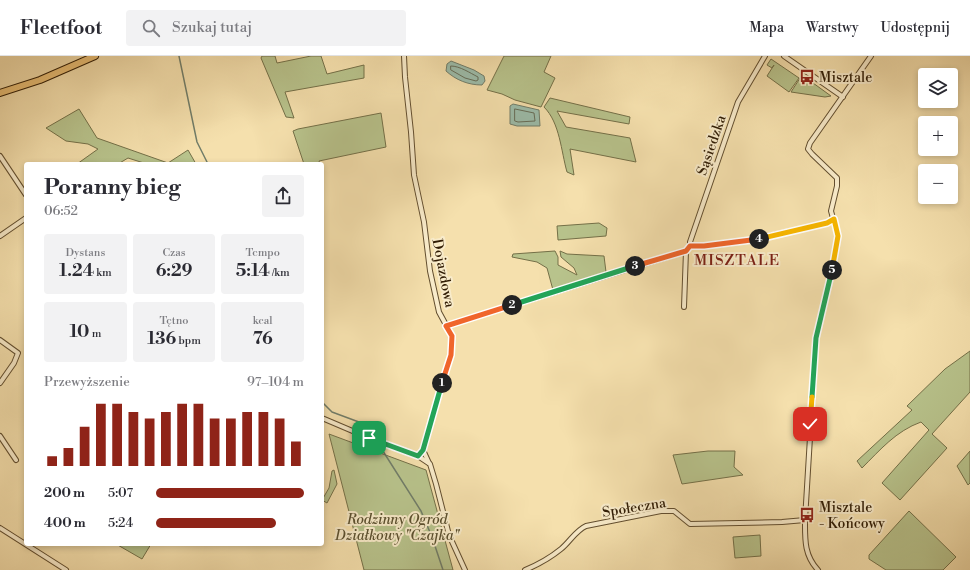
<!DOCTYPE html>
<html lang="pl">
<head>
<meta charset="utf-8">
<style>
  :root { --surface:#fff; --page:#f2f2f3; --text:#2b2b33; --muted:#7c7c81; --line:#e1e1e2; --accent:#8f2418 }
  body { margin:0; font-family:"Libre Bodoni",serif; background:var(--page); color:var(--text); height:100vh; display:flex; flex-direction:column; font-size:15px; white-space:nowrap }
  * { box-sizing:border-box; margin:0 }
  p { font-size:13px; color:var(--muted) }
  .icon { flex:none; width:22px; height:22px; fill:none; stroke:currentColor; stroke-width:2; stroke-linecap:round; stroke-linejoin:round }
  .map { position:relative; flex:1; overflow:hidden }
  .drawer { position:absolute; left:24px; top:106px; width:300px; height:384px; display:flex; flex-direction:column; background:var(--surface); border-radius:4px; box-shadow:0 2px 6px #0003 }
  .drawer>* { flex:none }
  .controls { position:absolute; left:918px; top:12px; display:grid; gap:8px }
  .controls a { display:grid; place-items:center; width:40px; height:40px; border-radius:4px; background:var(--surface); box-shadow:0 2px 6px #0003; font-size:20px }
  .pin { position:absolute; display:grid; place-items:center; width:34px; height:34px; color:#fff; margin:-17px; border-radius:8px; box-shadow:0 2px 6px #0006 }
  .km { position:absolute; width:20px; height:20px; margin:-10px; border-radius:50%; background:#222; color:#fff; font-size:11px; line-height:20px; text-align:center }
  .round { display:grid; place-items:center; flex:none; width:42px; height:42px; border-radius:4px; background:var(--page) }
  .overview { display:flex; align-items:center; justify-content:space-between; height:68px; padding:0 20px }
  h1 { font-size:22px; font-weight:700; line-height:30px }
  .stats { display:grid; grid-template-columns:repeat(3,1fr); gap:6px; height:68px; padding:4px 20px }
  .stats div { display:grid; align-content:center; border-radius:4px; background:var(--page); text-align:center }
  .stats b { font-size:17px; font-weight:700 }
  .stats small { font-size:11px; font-weight:400 }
  .stats p { font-size:11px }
  .chart { height:112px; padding:8px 20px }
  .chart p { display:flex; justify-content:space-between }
  .chart svg { width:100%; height:72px; margin-top:4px; stroke:var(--accent); stroke-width:6 }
  ul { padding:0 20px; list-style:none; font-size:13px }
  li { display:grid; grid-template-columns:64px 48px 1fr; align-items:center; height:30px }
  li i { height:10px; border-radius:5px; background:var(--accent) }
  header { display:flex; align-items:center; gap:24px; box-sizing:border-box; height:56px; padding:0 20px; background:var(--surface); border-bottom:1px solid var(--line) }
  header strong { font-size:19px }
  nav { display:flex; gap:22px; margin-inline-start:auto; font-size:14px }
  .search { width:280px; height:36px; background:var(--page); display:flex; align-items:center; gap:10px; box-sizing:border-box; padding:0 14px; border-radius:4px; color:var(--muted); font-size:15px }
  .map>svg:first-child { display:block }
  .green { fill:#b8c38c; stroke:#747048 }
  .water { fill:#9cbdab; stroke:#717d69 }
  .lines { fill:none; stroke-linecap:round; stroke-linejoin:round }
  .shore { stroke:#666d58; stroke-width:1 }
  .stream { stroke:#717d69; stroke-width:1.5 }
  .minor-casing { stroke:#624e2f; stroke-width:6 }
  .primary-casing { stroke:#311d05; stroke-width:8 }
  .minor { stroke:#f8ebca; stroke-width:4 }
  .primary { stroke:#eac076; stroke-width:6 }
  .split-1-casing { stroke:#fff; stroke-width:8 }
  .split-2-casing { stroke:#fff; stroke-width:8 }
  .split-3-casing { stroke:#fff; stroke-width:8 }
  .split-4-casing { stroke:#fff; stroke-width:8 }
  .split-5-casing { stroke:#fff; stroke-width:8 }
  .split-6-casing { stroke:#fff; stroke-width:8 }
  .split-7-casing { stroke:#fff; stroke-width:8 }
  .split-1 { stroke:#22a559; stroke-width:5 }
  .split-2 { stroke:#f0652b; stroke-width:5 }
  .split-3 { stroke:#22a559; stroke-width:5 }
  .split-4 { stroke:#f0652b; stroke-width:5 }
  .split-5 { stroke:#f5b400; stroke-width:5 }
  .split-6 { stroke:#22a559; stroke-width:5 }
  .split-7 { stroke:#f5b400; stroke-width:5 }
  .labels { text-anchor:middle; stroke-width:4; stroke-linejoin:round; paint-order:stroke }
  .poi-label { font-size:14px; fill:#311d05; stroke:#f8ebca; text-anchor:start }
  .street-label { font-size:14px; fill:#311d05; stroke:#f8ebca }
  .park-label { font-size:14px; font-style:italic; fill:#5a4f2e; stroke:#f8ebca }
  .neighbourhood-label { font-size:15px; letter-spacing:1px; fill:#7a1f14; stroke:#f8ebca }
</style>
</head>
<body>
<header>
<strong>Fleetfoot</strong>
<div class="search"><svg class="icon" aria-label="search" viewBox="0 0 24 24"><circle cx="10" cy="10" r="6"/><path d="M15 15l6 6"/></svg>Szukaj tutaj</div>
<nav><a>Mapa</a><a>Warstwy</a><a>Udostępnij</a></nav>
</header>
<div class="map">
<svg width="970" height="514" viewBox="0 0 970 514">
  <rect width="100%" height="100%" fill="#f5e0ad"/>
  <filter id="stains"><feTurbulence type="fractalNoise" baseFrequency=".005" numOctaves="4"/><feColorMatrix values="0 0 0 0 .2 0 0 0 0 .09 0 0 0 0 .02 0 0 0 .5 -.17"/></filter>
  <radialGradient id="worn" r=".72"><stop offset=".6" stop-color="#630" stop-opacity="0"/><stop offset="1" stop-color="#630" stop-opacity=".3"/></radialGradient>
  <g class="green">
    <path d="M262,0H275L277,7L311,0H321L327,18L364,9V22L285,36L294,62L286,61L261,2Z"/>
    <path d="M504,0H551L544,16L555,22L541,51L515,44L502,38L487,34Z"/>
    <path d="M771,3L799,22L789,36L767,20L774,9L772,12L767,9Z"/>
    <path d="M802,19L831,40L825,41L791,36Z"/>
    <path d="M550,42L630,61L629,68L557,55L566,71L630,82L636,106L570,93L574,119L567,116C561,95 560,67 544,51Z"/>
    <path d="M79,53L97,82L168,107L188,94L196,108H147L128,102L118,108H77L98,93L88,88L66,85L46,72Z"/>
    <path d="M381,57L386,91L319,105L320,108H304L293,75L298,73Z"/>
    <path d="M599,167L607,172L606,180L558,184L557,170Z"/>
    <path d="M555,195L558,201V209L577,219L574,212L561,201L560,195L567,198L604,200L606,216L553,234L547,212L537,206L512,201L513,198Z"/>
    <path d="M970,295V336L932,378L947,392L900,444L882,427L929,374L921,366C896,375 880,394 862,412L857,405L912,354L907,350L945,313Z"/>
    <path d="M329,378L426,414L453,514H364Z"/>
    <path d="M708,395H735L734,411L743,419L682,428L673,399Z"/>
    <path d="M970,395V427L968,429L957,410Z"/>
    <path d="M334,414L337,428L327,447L322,444L329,432L332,415Z"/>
    <path d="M909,455L956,501L943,514H886L869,503V499Z"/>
    <path d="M760,479L761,500L735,502L733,481Z"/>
    <path d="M116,488H151L142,503Z"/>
  </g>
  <g class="water">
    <path d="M451,5L474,14L484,20L485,25L482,29C468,29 456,24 446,15L447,8Z"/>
    <path d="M513,48L539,54L540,70H517L510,68V50Z"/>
  </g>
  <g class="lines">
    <g class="shore">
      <path d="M451,10C460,10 470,17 478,21V24L476,25L465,22L451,14Z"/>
      <path d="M515,53L534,57L535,65L518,66L515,65Z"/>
    </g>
    <g class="stream">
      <path d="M179,0L197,86L208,108"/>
      <path d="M322,346L332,356L375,372L383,382"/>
      <path d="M381,392L421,455L432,481L443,514"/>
    </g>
    <defs>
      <g id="minor">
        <path d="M404,0L405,21L411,76L414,119L424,166L430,215L439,256L452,280L451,299L442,326L423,394L418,400L430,408L436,428L449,479L465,514"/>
        <path d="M784,0L843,41"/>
        <path d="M0,100L26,139"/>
        <path d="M0,180L26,162"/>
        <path d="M690,190V186L738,46L765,0"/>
        <path d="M684,251L686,195"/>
        <path d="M446,270L686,195L690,190C736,190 782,177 827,167L834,163"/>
        <path d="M0,284L18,297L14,307L0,327"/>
        <path d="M322,362L369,382L418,400"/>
        <path d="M0,380L16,404"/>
        <path d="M423,394L429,407"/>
        <path d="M0,472L66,514"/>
        <path d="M525,514C537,509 550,502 561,493C570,486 575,475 586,470L661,455H674L690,468L782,466L805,464"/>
        <path d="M818,514C804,499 805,483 805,464L816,282L833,211L838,180L831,155L837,130V122L812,98L808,93L810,87L871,0"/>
      </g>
      <path id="primary" d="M0,37L40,24L95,0"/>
    </defs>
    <use href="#minor" class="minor-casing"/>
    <use href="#primary" class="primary-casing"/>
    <use href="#minor" class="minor"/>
    <use href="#primary" class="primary"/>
  </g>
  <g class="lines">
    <defs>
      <path id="split-1" d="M369,382L418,400L423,394L442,327"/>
      <path id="split-2" d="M442,327L451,299L452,280L446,270L512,249"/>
      <path id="split-3" d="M512,249L635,210"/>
      <path id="split-4" d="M635,210L686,195L690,190H704L759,183"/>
      <path id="split-5" d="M759,183L827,167L834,163L838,180L832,214"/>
      <path id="split-6" d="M812,341L816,282L832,214"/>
      <path id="split-7" d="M810,368L812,341"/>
    </defs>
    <use href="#split-1" class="split-1-casing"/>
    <use href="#split-2" class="split-2-casing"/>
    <use href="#split-3" class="split-3-casing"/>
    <use href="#split-4" class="split-4-casing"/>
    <use href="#split-5" class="split-5-casing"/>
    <use href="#split-6" class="split-6-casing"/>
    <use href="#split-7" class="split-7-casing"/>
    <use href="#split-1" class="split-1"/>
    <use href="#split-2" class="split-2"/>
    <use href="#split-3" class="split-3"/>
    <use href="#split-4" class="split-4"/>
    <use href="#split-5" class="split-5"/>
    <use href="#split-6" class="split-6"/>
    <use href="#split-7" class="split-7"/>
  </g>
  <defs>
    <symbol id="bus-bare" viewBox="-9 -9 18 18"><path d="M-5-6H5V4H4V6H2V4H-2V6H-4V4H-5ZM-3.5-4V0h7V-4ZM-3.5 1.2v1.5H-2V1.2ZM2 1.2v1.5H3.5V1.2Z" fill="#8f2418" stroke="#f8ebca" stroke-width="2.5" paint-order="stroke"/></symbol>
  </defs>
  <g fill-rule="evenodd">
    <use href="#bus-bare" x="796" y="10" width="22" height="22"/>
    <use href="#bus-bare" x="796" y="448" width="22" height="22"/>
  </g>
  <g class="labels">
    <g class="poi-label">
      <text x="819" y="26">Misztale</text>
      <text x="819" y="456">Misztale<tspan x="819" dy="16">- Końcowy</tspan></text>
    </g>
    <g class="street-label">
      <text transform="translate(711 89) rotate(-71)" y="5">Sąsiedzka</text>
      <text transform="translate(444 217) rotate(79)" y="5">Dojazdowa</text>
      <text transform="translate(634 451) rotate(-9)" y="5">Społeczna</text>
    </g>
    <g class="park-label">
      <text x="397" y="468">Rodzinny Ogród<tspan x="397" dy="16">Działkowy "Czajka"</tspan></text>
    </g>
    <g class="neighbourhood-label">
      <text x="737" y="209">MISZTALE</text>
    </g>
  </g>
  <rect width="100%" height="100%" filter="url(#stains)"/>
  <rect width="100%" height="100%" fill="url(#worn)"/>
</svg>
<div class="controls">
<a><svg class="icon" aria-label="layers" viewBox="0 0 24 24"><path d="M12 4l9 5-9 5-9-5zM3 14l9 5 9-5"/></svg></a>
<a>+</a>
<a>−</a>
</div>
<div class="pin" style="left:369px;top:382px;background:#1e9e55"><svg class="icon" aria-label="arrive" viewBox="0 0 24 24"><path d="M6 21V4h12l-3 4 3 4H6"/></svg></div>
<div class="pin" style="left:810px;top:368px;background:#d93025"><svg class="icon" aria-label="check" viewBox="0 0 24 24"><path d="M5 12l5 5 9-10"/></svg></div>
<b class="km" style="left:442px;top:327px">1</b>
<b class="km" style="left:512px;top:249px">2</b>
<b class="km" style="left:635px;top:210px">3</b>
<b class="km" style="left:759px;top:183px">4</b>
<b class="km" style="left:832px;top:214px">5</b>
<section class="drawer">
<div class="overview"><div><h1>Poranny bieg</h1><p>06:52</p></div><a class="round"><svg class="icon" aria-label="share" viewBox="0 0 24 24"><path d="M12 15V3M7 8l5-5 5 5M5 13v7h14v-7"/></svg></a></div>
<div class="stats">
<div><p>Dystans</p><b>1.24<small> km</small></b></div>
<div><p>Czas</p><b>6:29</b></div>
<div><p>Tempo</p><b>5:14<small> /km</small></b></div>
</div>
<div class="stats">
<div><b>10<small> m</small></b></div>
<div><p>Tętno</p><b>136<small> bpm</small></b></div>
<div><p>kcal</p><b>76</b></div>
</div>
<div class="chart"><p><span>Przewyższenie</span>97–104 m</p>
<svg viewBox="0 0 160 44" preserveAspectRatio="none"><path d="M5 44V38M15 44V33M25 44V20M35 44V6M45 44V6M55 44V11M65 44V15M75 44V11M85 44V6M95 44V6M105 44V15M115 44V15M125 44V11M135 44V11M145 44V15M155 44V29"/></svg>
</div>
<ul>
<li><b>200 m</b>5:07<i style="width:100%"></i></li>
<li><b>400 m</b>5:24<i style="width:81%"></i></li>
</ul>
</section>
</div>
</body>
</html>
